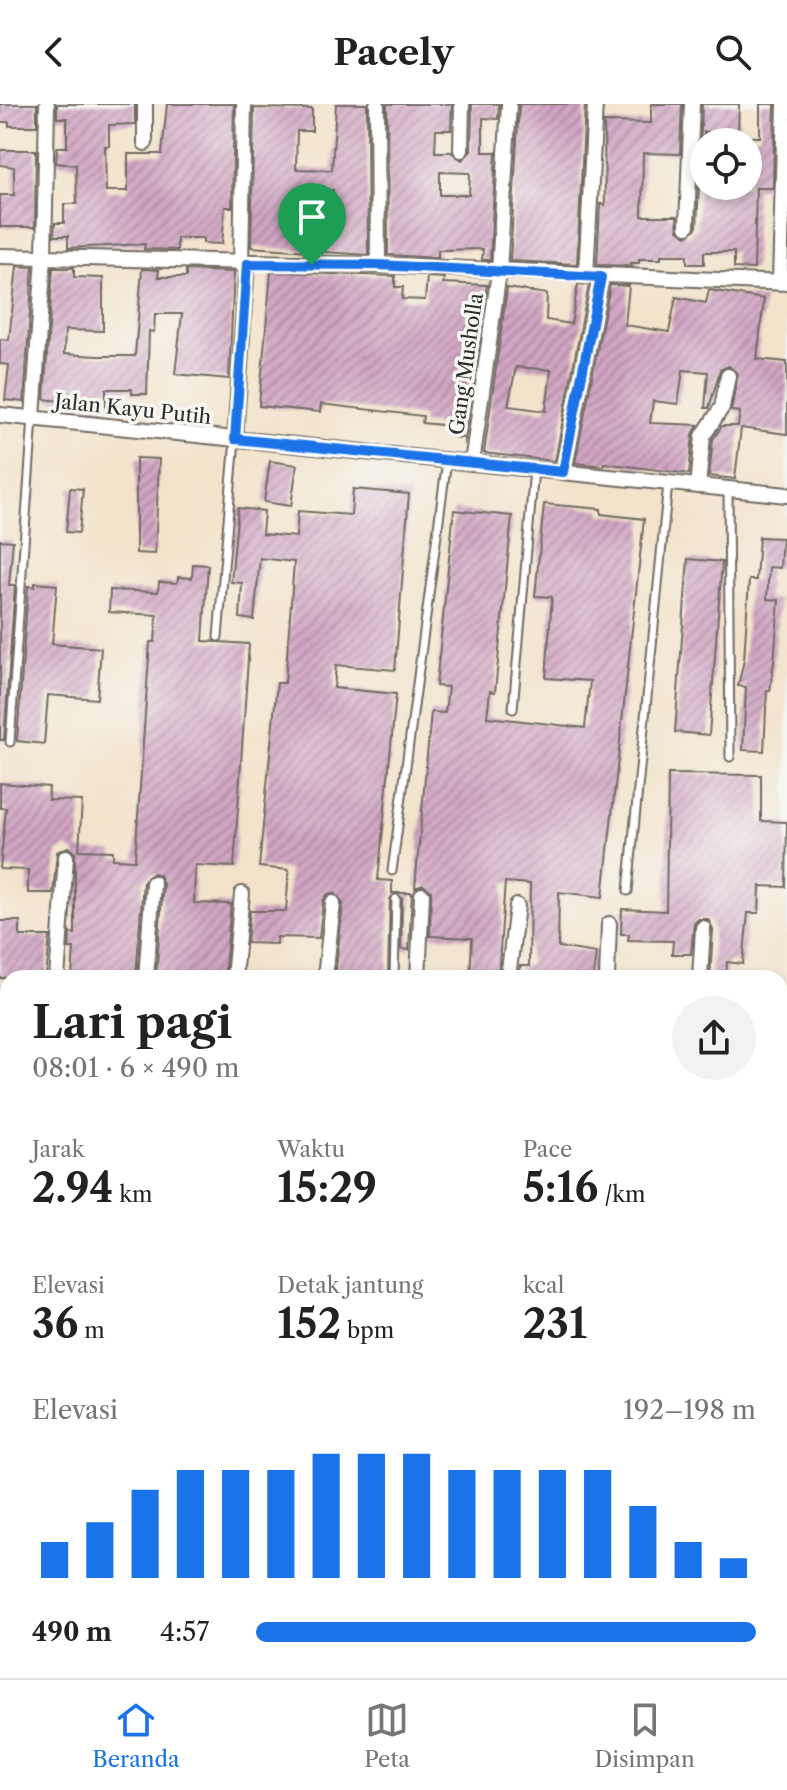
<!DOCTYPE html>
<html lang="id">
<head>
<meta charset="utf-8">
<style>
  :root { --surface:#fff; --page:#f2f2f2; --text:#222; --muted:#767676; --line:#e0e0e0; --accent:#1a73e8 }
  body { margin:0; font-family:"Libre Caslon Text",serif; background:var(--page); color:var(--text); height:100vh; display:flex; flex-direction:column; font-size:30px; white-space:nowrap }
  * { box-sizing:border-box; margin:0 }
  p { font-size:26px; color:var(--muted) }
  .icon { flex:none; width:44px; height:44px; fill:none; stroke:currentColor; stroke-width:2; stroke-linecap:round; stroke-linejoin:round }
  .map { position:relative; flex:1; overflow:hidden }
  .panel { position:absolute; left:0px; top:866px; width:788px; height:708px; display:flex; flex-direction:column; background:var(--surface); border-radius:24px 24px 0 0; box-shadow:0 4px 12px #0003 }
  .panel>* { flex:none }
  .controls { position:absolute; left:690px; top:24px; display:grid; gap:16px }
  .controls a { display:grid; place-items:center; width:72px; height:72px; border-radius:50%; background:var(--surface); box-shadow:0 4px 12px #0003; font-size:40px }
  .pin { position:absolute; display:grid; place-items:center; width:68px; height:68px; color:#fff; margin:-82px -34px; border-radius:50% 50% 50% 0; rotate:-45deg; box-shadow:0 0 8px #0007 }
  .pin .icon { rotate:45deg }
  .round { display:grid; place-items:center; flex:none; width:84px; height:84px; border-radius:42px; background:var(--page) }
  .overview { display:flex; align-items:center; justify-content:space-between; height:136px; padding:0 32px }
  h1 { font-size:44px; font-weight:700; line-height:60px }
  .metrics { display:grid; grid-template-columns:repeat(3,1fr); gap:12px; height:136px; padding:8px 32px }
  .metrics div { display:grid; align-content:center }
  .metrics b { font-size:40px; font-weight:700 }
  .metrics small { font-size:22px; font-weight:400 }
  .metrics p { font-size:22px }
  .chart { height:224px; padding:16px 32px }
  .chart p { display:flex; justify-content:space-between }
  .chart svg { width:100%; height:144px; margin-top:8px; stroke:var(--accent); stroke-width:6 }
  ul { padding:0 32px; list-style:none; font-size:26px }
  li { display:grid; grid-template-columns:128px 96px 1fr; align-items:center; height:60px }
  li i { height:20px; border-radius:10px; background:var(--accent) }
  header { display:flex; justify-content:space-between; align-items:center; height:104px; padding:0 32px; background:var(--surface); font-size:36px; font-weight:700 }
  .tabs { display:flex; justify-content:space-around; align-items:center; height:112px; border-top:2px solid var(--line); background:var(--surface); font-size:22px; color:var(--muted) }
  .tabs a { display:grid; justify-items:center; gap:4px }
  .tabs .on { color:var(--accent) }
  .map>svg:first-child { display:block }
  .building { fill:url(#building-hatch); fill-rule:evenodd }
  .lines { fill:none; stroke-linecap:round; stroke-linejoin:round }
  .service-casing { stroke:#716b63; stroke-width:11 }
  .minor-casing { stroke:#716b63; stroke-width:18 }
  .path { stroke:#716b63; stroke-width:3; stroke-dasharray:2 6; stroke-linecap:butt }
  .service { stroke:#fff; stroke-width:7 }
  .minor { stroke:#fff; stroke-width:14 }
  .route-casing { stroke:#fff; stroke-width:16 }
  .route { stroke:#1a73e8; stroke-width:10 }
  .labels { text-anchor:middle; stroke-width:7; stroke-linejoin:round; paint-order:stroke }
  .street-label { font-size:20px; fill:#2b2b2b; stroke:#f6f6f2 }
</style>
</head>
<body>
<header><svg class="icon" aria-label="back" viewBox="0 0 24 24"><path d="M15 5l-7 7 7 7"/></svg>Pacely<svg class="icon" aria-label="search" viewBox="0 0 24 24"><circle cx="10" cy="10" r="6"/><path d="M15 15l6 6"/></svg></header>
<div class="map">
<svg width="787" height="1574" viewBox="0 0 787 1574">
  <defs>
    <pattern id="building-hatch" width="6" height="6" patternUnits="userSpaceOnUse" patternTransform="scale(2)"><rect width="6" height="6" fill="#d1a5c3"/><path d="M-1 1l2-2M0 6l6-6M5 7l2-2" fill="none" stroke="#aa879f"/></pattern>
  </defs>
  <rect width="100%" height="100%" fill="#f6f6f2"/>
  <filter id="ink" filterUnits="userSpaceOnUse"><feTurbulence type="fractalNoise" baseFrequency=".0125" numOctaves="2"/><feDisplacementMap in="SourceGraphic" scale="16" xChannelSelector="R" yChannelSelector="G"/><feConvolveMatrix kernelMatrix="1 2 1 2 8 2 1 2 1" color-interpolation-filters="sRGB"/></filter>
  <filter id="wash" filterUnits="userSpaceOnUse"><feTurbulence type="fractalNoise" baseFrequency=".006" numOctaves="4" result="noise"/><feDisplacementMap in="SourceGraphic" scale="32" xChannelSelector="R" yChannelSelector="G"/><feGaussianBlur stdDeviation="1.8" result="paint"/><feColorMatrix in="noise" values="0 0 0 0 0 0 0 0 0 0 0 0 0 0 0 0 0 1.4 0 .05"/><feComposite in="paint" operator="in"/></filter>
  <g filter="url(#wash)">
    <rect width="100%" height="100%" fill="#f3e3cb"/>
    <g id="blocks">
      <g class="building">
        <path d="M0,0H37V22H9V18H0Z"/>
        <path d="M57,0H135V20L109,21V42H105L106,87H128V50H162L167,0H234L232,103H225L222,140L203,139V134H177V146L144,145L145,140L68,144V132H54L55,119H64V100H77L76,61L56,59L57,43H67V14H57Z"/>
        <path d="M336,0H367L368,151L251,143L254,4L312,5V27H297L296,65L332,66ZM311,86H333V111H311Z"/>
        <path d="M387,0H452L451,26H436L435,48H451L462,56L471,47L472,0H499L498,15L483,14V48H496L490,156H482L483,145L438,146V154L388,151ZM440,68L470,69L469,91H440Z"/>
        <path d="M519,0H585L577,160L510,157Z"/>
        <path d="M651,0H682L680,50L643,49L642,112H677L678,126L687,132L697,123L699,80L748,82V33H760V0H775L773,84H756L754,165L734,164V148H704V160H687V151H661V155H639V159H630L632,162L597,161L600,100L605,101L604,18L651,19Z"/>
        <path d="M702,0H739L738,28H704V50H700Z"/>
        <path d="M0,46H36L35,123H0V91H14V63L0,61Z"/>
        <path d="M17,162L33,163L24,298L5,296L9,261L0,260V235L9,236Z"/>
        <path d="M53,164H74V173L103,174V227L65,226L64,250L97,252H135L142,165L159,166L158,173H186V166L234,168L229,275L175,270L182,210H155L154,228L149,227L147,290H132V285H106V307H75V299L44,295Z"/>
        <path d="M271,168L395,172V183H403L402,195L425,196L427,173L444,174L443,179L487,181L464,341V334L452,333V322L422,319L423,312L321,300L320,308L259,302Z"/>
        <path d="M578,180L589,181L555,357L484,349L507,184L547,190L546,216L571,220ZM516,263L551,266L546,307L508,302Z"/>
        <path d="M610,181L629,182L625,221L669,228L676,193L706,199L709,186L764,195L757,255L787,258V330L741,324L735,375L709,372L713,335L722,322H738L740,308L731,307L738,270L729,262L720,266L709,304H705L708,268L683,266L678,300L653,297L650,319L698,321L693,331L689,370L604,359L603,362L575,359Z"/>
        <path d="M136,354L159,355L155,450L136,449Z"/>
        <path d="M270,357L297,361L291,402L264,398Z"/>
        <path d="M70,384L83,385L79,429L66,428Z"/>
        <path d="M353,385L409,390L395,566L336,561L334,584L396,590L378,776L392,777V789H395L390,795L388,874H335L343,800L335,789L328,790L323,797L319,834L277,833V840L247,839L250,807H286L289,766L259,763L277,579H285L294,458L260,454L254,516L240,514L242,479L231,478L238,404L264,407L262,430L296,433L298,407L351,411Z"/>
        <path d="M544,400L601,405V410L644,415L603,793L559,788L558,843L596,849L593,874H518L520,862H529L530,780L505,778L498,874H470L472,834L430,832L431,787L423,781L415,784L431,608L445,609L448,583L436,582L454,406L512,412L495,588L490,587L487,613L585,624L590,577L546,574L552,493L535,492Z"/>
        <path d="M759,433L782,434L780,464L769,463L767,495L779,496L774,558L770,587L767,586L764,647L743,646L746,583L738,582L744,556L749,476H756Z"/>
        <path d="M0,436L13,437L9,481H15L4,636H0Z"/>
        <path d="M688,455L722,458L709,631L675,628Z"/>
        <path d="M193,460L208,461L203,537L249,540L234,763L195,761L194,799L231,800L224,874H156L163,780L159,771L153,769L143,778L136,874H72L74,844H69L70,829L75,830V749L68,743L57,748L53,789H28V766L0,765L6,704H0V679L49,683L48,696L82,697L79,746L113,747V755L135,756L150,538H155L157,511L109,508L110,486L158,488L159,478L177,479L178,473L192,474Z"/>
        <path d="M35,479L57,481L52,540L101,544L97,595L48,591L44,640L17,637L28,482L35,483Z"/>
        <path d="M668,670L761,671V717L787,718L786,783L760,782L759,809H748L743,860L727,858L726,874H710L713,825L708,815H699L694,819L691,850H672L673,837L628,836L629,830H621L622,805L666,807Z"/>
        <path d="M397,789H412L409,846L401,845L402,795Z"/>
        <path d="M0,817H20V832H50L46,874H0Z"/>
      </g>
    </g>
  </g>
  <g filter="url(#ink)">
    <use href="#blocks" fill-opacity="0" stroke="#716b63" stroke-width="2"/>
    <g class="lines">
      <defs>
        <g id="service">
          <path d="M728,385L730,653"/>
          <path d="M218,533L235,335"/>
          <path d="M513,605L534,365"/>
          <path d="M10,638L33,314"/>
          <path d="M392,767L447,356"/>
          <path d="M628,787L668,379"/>
          <path d="M394,874L396,795"/>
        </g>
        <g id="minor">
          <path d="M377,0L378,161"/>
          <path d="M145,39V0"/>
          <path d="M461,46L462,0"/>
          <path d="M687,122L692,0"/>
          <path d="M0,152L378,161L787,179"/>
          <path d="M241,161L244,0"/>
          <path d="M586,172L595,0"/>
          <path d="M780,178L785,0"/>
          <path d="M0,311L787,391"/>
          <path d="M33,314L44,153L47,0"/>
          <path d="M235,335L247,160"/>
          <path d="M472,359L499,168L509,0"/>
          <path d="M563,368L601,173"/>
          <path d="M698,382L703,332L722,303L728,272"/>
          <path d="M57,874L66,753"/>
          <path d="M146,874L153,779"/>
          <path d="M234,874L242,790"/>
          <path d="M325,874L333,799"/>
          <path d="M418,874L422,791"/>
          <path d="M508,874L517,802"/>
          <path d="M607,874L609,820"/>
          <path d="M700,874L703,824"/>
          <path d="M0,1007L8,1008"/>
          <path d="M780,1059H787"/>
          <path d="M0,1197L8,1199"/>
          <path d="M780,1226H787"/>
          <path d="M0,1497H8"/>
          <path d="M125,1566V1574"/>
          <path d="M260,1566L411,1574"/>
          <path d="M431,1574L432,1566"/>
          <path d="M517,1574L518,1566"/>
        </g>
      </defs>
      <use href="#service" class="service-casing"/>
      <use href="#minor" class="minor-casing"/>
      <g class="path">
        <path d="M780,1556L787,1554"/>
        <path d="M720,1574L747,1566"/>
      </g>
      <use href="#service" class="service"/>
      <use href="#minor" class="minor"/>
    </g>
  </g>
  <g class="lines" filter="url(#ink)">
    <defs>
      <path id="route" d="M247,160L378,161L601,173L563,368L235,335Z"/>
    </defs>
    <use href="#route" class="route-casing"/>
    <use href="#route" class="route"/>
  </g>
  <g class="labels">
    <g class="street-label">
      <text transform="translate(466 260) rotate(-82)" y="7">Gang Musholla</text>
      <text transform="translate(133 305) rotate(6)" y="7">Jalan Kayu Putih</text>
    </g>
  </g>
</svg>
<div class="controls">
<a><svg class="icon" aria-label="locate" viewBox="0 0 24 24"><circle cx="12" cy="12" r="6"/><path d="M12 2v4M12 18v4M2 12h4M18 12h4"/></svg></a>
</div>
<div class="pin" style="left:312px;top:161px;background:#1e9e55"><svg class="icon" aria-label="arrive" viewBox="0 0 24 24"><path d="M6 21V4h12l-3 4 3 4H6"/></svg></div>
<section class="panel">
<div class="overview"><div><h1>Lari pagi</h1><p>08:01 · 6 × 490 m</p></div><a class="round"><svg class="icon" aria-label="share" viewBox="0 0 24 24"><path d="M12 15V3M7 8l5-5 5 5M5 13v7h14v-7"/></svg></a></div>
<div class="metrics">
<div><p>Jarak</p><b>2.94<small> km</small></b></div>
<div><p>Waktu</p><b>15:29</b></div>
<div><p>Pace</p><b>5:16<small> /km</small></b></div>
</div>
<div class="metrics">
<div><p>Elevasi</p><b>36<small> m</small></b></div>
<div><p>Detak jantung</p><b>152<small> bpm</small></b></div>
<div><p>kcal</p><b>231</b></div>
</div>
<div class="chart"><p><span>Elevasi</span>192–198 m</p>
<svg viewBox="0 0 160 44" preserveAspectRatio="none"><path d="M5 44V33M15 44V27M25 44V17M35 44V11M45 44V11M55 44V11M65 44V6M75 44V6M85 44V6M95 44V11M105 44V11M115 44V11M125 44V11M135 44V22M145 44V33M155 44V38"/></svg>
</div>
<ul>
<li><b>490 m</b>4:57<i style="width:100%"></i></li>
</ul>
</section>
</div>
<nav class="tabs">
<a class="on"><svg class="icon" aria-label="home" viewBox="0 0 24 24"><path d="M3 11l9-7 9 7M6 9v11h12V9"/></svg>Beranda</a>
<a><svg class="icon" aria-label="map" viewBox="0 0 24 24"><path d="M3 6l6-2 6 2 6-2v14l-6 2-6-2-6 2zM9 4v14M15 6v14"/></svg>Peta</a>
<a><svg class="icon" aria-label="saved" viewBox="0 0 24 24"><path d="M7 4h10v16l-5-4-5 4z"/></svg>Disimpan</a>
</nav>
</body>
</html>
